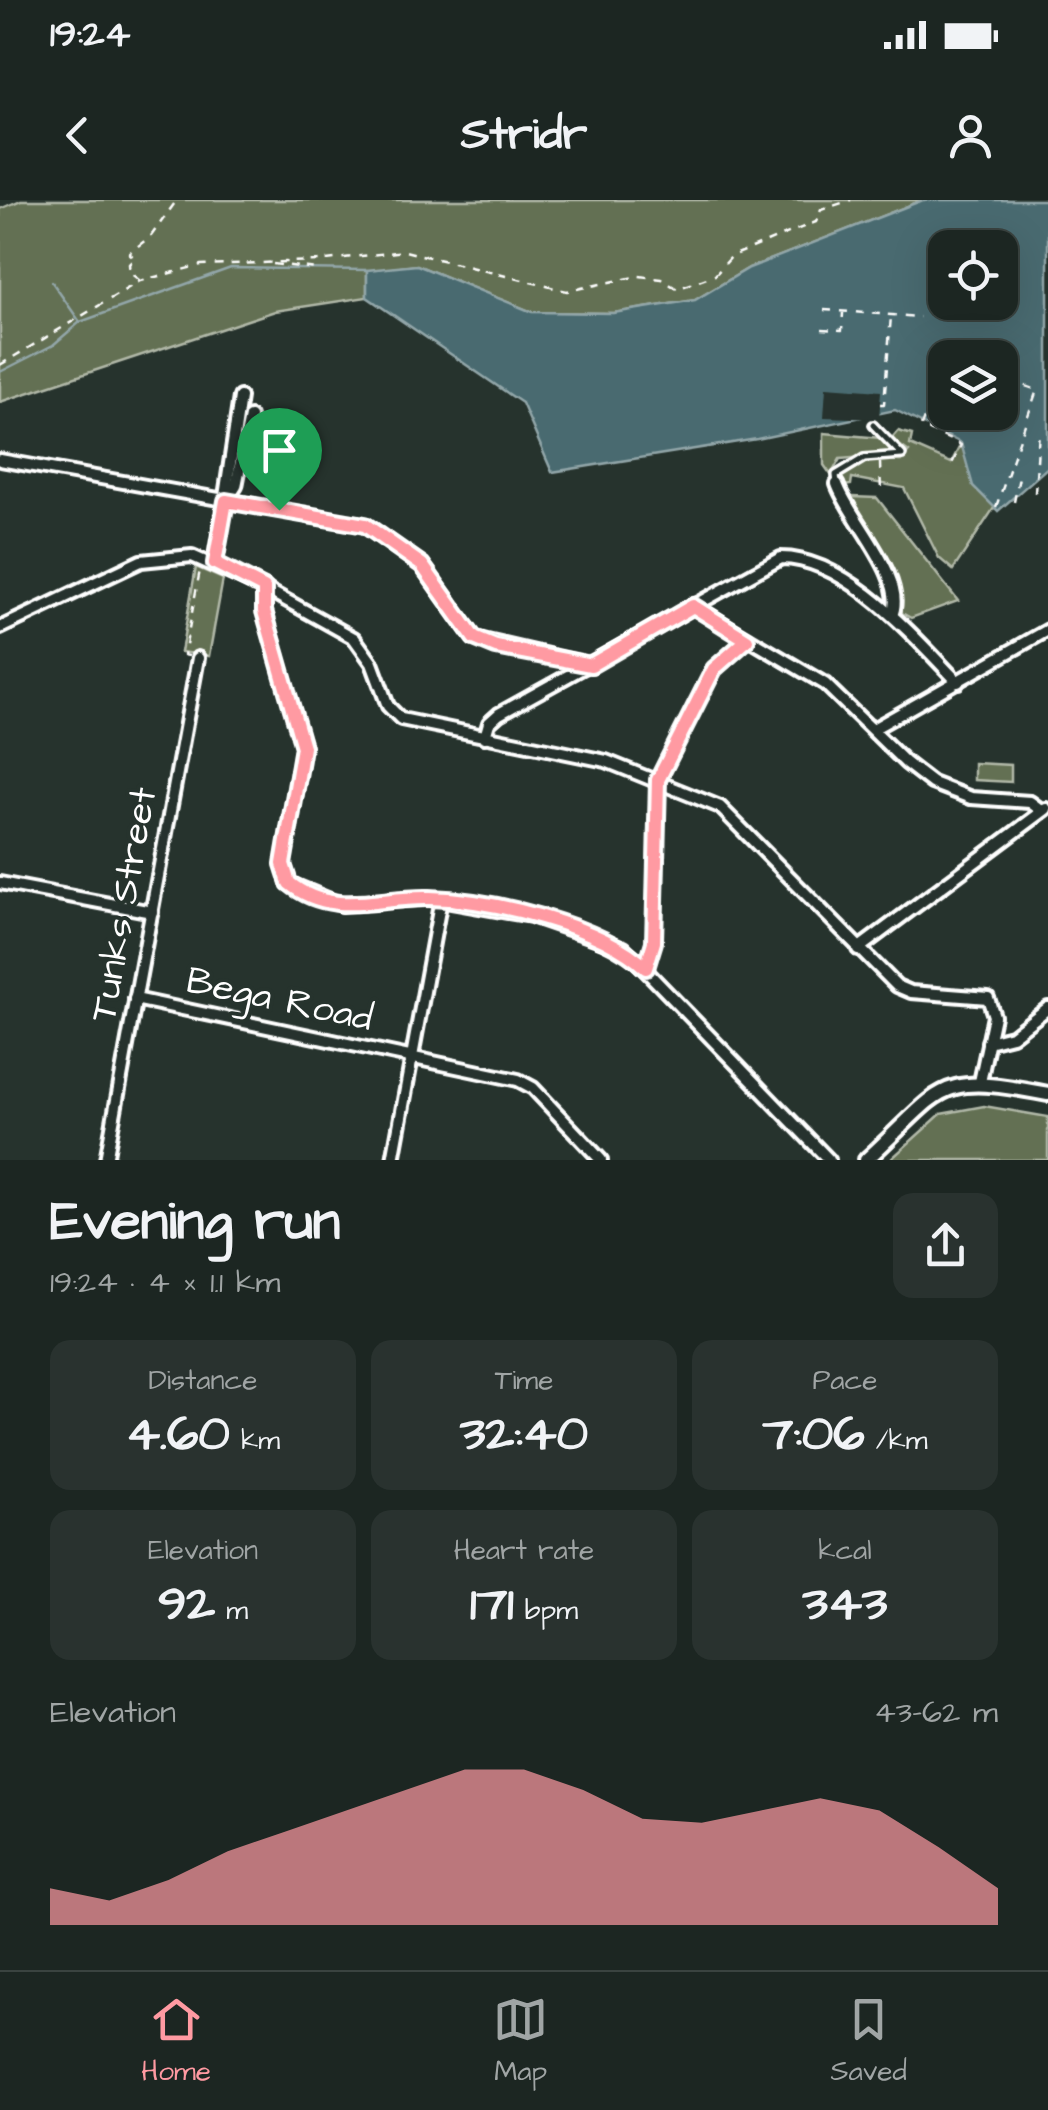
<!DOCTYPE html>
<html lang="en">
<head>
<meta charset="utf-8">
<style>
  :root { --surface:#1c2622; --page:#29322f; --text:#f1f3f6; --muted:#a0a5a5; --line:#3a4340; --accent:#ff9aa2 }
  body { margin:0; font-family:"Architects Daughter",sans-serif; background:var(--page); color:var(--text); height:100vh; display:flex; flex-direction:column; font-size:38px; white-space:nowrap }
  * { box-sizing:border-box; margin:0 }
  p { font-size:32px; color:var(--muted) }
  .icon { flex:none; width:55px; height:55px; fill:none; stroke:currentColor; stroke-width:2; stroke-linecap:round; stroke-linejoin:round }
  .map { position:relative; height:960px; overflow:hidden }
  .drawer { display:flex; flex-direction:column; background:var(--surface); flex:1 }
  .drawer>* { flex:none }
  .tools { position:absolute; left:928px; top:30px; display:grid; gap:20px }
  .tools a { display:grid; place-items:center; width:90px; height:90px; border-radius:20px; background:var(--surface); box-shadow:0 10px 40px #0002,0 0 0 2px var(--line); font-size:50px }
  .pin { position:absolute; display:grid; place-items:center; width:85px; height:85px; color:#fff; margin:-102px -42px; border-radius:50% 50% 50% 0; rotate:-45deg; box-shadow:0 0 10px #0007 }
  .pin .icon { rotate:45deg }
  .round { display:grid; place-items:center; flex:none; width:105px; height:105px; border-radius:20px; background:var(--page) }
  .headline { display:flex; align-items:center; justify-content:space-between; height:170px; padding:0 50px }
  h1 { font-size:55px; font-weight:700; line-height:75px }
  .figures { display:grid; grid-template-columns:repeat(3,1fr); gap:15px; height:170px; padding:10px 50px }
  .figures div { display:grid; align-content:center; border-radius:20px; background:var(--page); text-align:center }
  .figures b { font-size:50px; font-weight:700 }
  .figures small { font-size:28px; font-weight:400 }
  .figures p { font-size:28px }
  .chart { height:280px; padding:20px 50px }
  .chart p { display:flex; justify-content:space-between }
  .chart svg { width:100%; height:180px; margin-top:10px; fill:var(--accent); opacity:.7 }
  .status { display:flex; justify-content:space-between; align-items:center; height:70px; padding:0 50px; background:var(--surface); direction:ltr }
  .status svg { height:28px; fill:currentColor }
  header { display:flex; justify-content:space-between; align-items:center; height:130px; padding:0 50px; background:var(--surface); font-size:45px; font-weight:700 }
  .menu { display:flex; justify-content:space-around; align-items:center; height:140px; border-top:2px solid var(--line); background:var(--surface); font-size:28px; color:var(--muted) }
  .menu a { display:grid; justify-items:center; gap:5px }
  .menu .on { color:var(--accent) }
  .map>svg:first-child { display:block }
  .green { fill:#637052; stroke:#b1b8a8; stroke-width:2.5 }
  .water { fill:#496b70; stroke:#92a6a9; stroke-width:2.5; fill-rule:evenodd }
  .pier { fill:#26332d }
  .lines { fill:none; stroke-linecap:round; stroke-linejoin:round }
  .stream { stroke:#92a6a9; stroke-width:2.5 }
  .service-casing { stroke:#fff; stroke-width:12 }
  .minor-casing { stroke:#fff; stroke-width:18 }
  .tertiary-casing { stroke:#fff; stroke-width:20 }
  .path { stroke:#fff; stroke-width:2.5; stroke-dasharray:8 8; stroke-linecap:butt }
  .service { stroke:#26332d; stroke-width:5 }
  .minor { stroke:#26332d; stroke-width:10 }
  .tertiary { stroke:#26332d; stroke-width:12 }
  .route-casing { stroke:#fff; stroke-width:20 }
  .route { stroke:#ff9aa2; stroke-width:12 }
  .labels { text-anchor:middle; stroke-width:8; stroke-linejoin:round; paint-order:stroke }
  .street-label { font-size:38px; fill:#fff; stroke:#26332d }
</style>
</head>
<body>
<div class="status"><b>19:24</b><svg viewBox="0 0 49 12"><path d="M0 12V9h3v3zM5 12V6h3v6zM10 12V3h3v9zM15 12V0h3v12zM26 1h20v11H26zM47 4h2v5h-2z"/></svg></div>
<header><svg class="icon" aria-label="back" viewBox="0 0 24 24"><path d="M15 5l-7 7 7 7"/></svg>Stridr<svg class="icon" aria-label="person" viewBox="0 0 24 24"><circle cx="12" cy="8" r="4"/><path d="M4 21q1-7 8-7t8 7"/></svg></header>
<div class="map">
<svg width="1048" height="960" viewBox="0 0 1048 960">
  <rect width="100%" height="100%" fill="#26332d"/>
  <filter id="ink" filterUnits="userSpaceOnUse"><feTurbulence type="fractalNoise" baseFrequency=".01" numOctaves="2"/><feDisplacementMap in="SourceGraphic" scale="20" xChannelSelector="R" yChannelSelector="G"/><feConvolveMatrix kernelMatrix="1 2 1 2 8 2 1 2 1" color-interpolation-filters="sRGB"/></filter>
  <g filter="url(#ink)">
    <g class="green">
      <path d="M21,0H923L749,68L695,100L613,113L532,112L417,65L367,71V97L275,111L0,202V9Z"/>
      <path d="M898,231L912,235L910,245L951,263L962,242L996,305L953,370L939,358L904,288L852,278L851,285L844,286L840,278C851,257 880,260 901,261L909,252L891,239Z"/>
      <path d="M824,233L881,238L895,252L893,255L840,259L831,275L824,265Z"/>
      <path d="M851,297L877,298L958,401L911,418L902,413C895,360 872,345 848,302Z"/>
      <path d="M196,367L223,379L209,456L181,452Z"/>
      <path d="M974,563L1011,565V582L974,580Z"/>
      <path d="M984,906L1048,917V960H890L941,914Z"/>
    </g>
    <path class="water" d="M923,0H1048V267L998,311L973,286L961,243L895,210L757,239L552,272L522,203L367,97V70L417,65L532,112L613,113L695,100L749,68ZM945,48H1000V102H945ZM945,158H1000V212H945Z"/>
    <path class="pier" d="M826,187L881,191L879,219L824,217Z"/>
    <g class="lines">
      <g class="stream">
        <path d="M52,82L80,122"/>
        <path d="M0,172L53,145L80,122L231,68L367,70"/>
      </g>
      <defs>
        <g id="service">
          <path d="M837,284L836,275L864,258L902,255L873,225"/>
          <path d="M657,579L697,504"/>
        </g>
        <g id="minor">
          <path d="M0,260L365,325L422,365L474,438L591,465"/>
          <path d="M837,284C849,319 908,379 892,415"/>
          <path d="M227,300L236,286L250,217"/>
          <path d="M215,363L240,197"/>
          <path d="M264,388V411L303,547L283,664L289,683L342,705L428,698L531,716L624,748L829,960"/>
          <path d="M693,406L825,484L906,563L932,583L971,598L1030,602L1042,611"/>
          <path d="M0,428L141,361L192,356L264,388L354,438L372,463L388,506L401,519L606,561L720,607L897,786L911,792L988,798L994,816L980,882"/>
          <path d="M873,529L1048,430"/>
          <path d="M485,537L489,523L499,514L781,358C847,358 915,438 958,482"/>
          <path d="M0,683L152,712"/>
          <path d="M858,749L1046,609"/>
          <path d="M135,799L518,880L533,888L601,960"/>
          <path d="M988,842L1012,836L1048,808"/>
          <path d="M106,960L198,458"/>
          <path d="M393,960L441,699"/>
        </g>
        <path id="tertiary" d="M866,960C947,886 934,872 1048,894"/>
      </defs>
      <use href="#service" class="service-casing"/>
      <use href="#minor" class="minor-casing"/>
      <use href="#tertiary" class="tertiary-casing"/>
      <g class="path">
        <path d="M273,64L317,69"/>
        <path d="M139,80L130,73L129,64L135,58L129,53L151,36L177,0"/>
        <path d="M824,110L920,117"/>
        <path d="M822,129L842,130L843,113"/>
        <path d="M945,158L921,226L961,245L950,268"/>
        <path d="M0,165L140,81L201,65L318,61L405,51L567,91L639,76L662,79L677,89L715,75L732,56L816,22L821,10L851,0"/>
        <path d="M939,191L945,167"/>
        <path d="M880,204H884L891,116"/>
        <path d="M1012,212L1021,186"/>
        <path d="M1007,215L1015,189"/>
        <path d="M880,263L881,292"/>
        <path d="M1035,293L1039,230"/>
        <path d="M1014,302L1020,272"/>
        <path d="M996,307L1037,190L1000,177"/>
        <path d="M189,456L184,455L200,370"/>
        <path d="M699,498L714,469L740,446"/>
        <path d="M649,757L654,742L657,591"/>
      </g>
      <use href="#service" class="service"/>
      <use href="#minor" class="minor"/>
      <use href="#tertiary" class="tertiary"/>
    </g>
  </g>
  <g class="lines" filter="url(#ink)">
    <defs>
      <path id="route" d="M226,301L365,325L422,365L474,438L496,447L591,465L693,406L747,440L714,469L658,580L654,742L646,768C600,725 493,700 430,698C380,696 333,719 289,683L283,664L303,547L264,411V388L215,363Z"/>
    </defs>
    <use href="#route" class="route-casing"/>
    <use href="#route" class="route"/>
  </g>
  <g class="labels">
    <g class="street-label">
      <text transform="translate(122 704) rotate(-80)" y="13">Tunks Street</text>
      <text transform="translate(280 798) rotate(12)" y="13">Bega Road</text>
    </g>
  </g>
</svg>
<div class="tools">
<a><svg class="icon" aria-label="locate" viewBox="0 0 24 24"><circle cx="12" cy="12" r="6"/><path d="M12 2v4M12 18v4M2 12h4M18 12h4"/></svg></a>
<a><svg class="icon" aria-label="layers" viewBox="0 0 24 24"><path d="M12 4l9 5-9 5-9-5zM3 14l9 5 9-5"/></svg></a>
</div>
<div class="pin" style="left:279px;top:310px;background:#1e9e55"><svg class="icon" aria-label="arrive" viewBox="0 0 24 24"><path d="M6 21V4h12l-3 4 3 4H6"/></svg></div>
</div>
<section class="drawer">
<div class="headline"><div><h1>Evening run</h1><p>19:24 · 4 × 1.1 km</p></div><a class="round"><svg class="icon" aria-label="share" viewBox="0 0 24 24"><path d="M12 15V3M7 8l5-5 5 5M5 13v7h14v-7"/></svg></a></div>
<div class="figures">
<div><p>Distance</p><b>4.60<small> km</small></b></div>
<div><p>Time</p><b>32:40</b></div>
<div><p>Pace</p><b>7:06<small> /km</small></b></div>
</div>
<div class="figures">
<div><p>Elevation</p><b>92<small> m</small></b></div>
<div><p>Heart rate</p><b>171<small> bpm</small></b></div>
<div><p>kcal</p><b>343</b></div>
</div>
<div class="chart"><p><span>Elevation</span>43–62 m</p>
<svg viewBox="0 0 160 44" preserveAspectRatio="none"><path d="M0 44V35L10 38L20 33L30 26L40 21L50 16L60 11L70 6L80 6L90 11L100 18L110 19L120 16L130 13L140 16L150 25L160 35V44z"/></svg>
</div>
</section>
<nav class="menu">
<a class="on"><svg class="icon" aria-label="home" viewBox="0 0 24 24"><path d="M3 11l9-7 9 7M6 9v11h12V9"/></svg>Home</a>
<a><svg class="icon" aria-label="map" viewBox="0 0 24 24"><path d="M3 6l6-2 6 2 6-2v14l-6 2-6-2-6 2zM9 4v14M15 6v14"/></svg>Map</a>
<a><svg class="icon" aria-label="saved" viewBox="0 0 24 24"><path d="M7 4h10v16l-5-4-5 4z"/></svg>Saved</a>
</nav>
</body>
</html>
